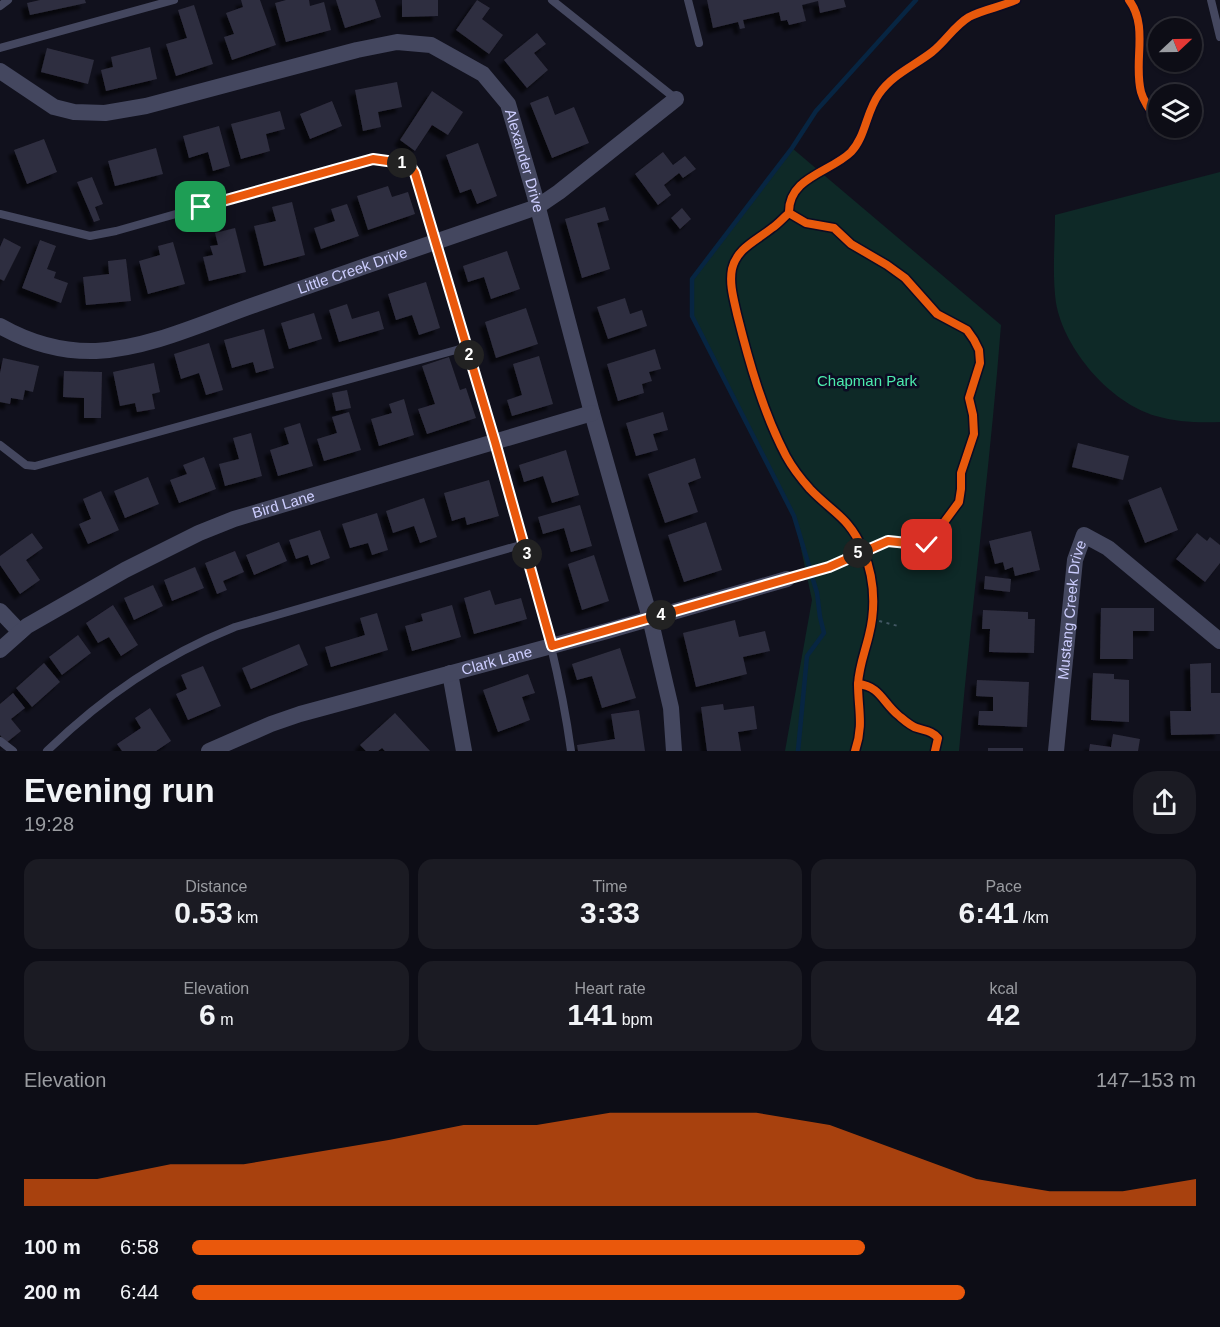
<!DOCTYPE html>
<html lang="en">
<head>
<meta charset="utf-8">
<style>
  :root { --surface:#0d0d16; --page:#1b1b23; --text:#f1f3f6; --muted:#9a9ca1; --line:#2d2d35; --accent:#ea580c }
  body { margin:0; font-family:Helvetica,sans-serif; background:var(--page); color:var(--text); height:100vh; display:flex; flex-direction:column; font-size:22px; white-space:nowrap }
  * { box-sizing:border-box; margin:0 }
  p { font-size:20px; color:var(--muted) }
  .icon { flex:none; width:33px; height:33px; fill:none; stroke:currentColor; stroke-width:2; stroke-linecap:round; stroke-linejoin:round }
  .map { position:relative; height:751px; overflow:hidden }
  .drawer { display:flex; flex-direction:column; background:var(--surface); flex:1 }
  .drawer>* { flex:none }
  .needle { width:39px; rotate:68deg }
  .controls { position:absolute; left:1148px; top:18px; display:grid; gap:12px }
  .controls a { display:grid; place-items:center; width:54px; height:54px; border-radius:50%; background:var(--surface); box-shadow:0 2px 4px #0004,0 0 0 2px var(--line); font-size:30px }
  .pin { position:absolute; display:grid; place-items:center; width:51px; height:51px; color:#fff; margin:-26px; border-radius:12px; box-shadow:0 3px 9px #0006 }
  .km { position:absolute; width:30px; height:30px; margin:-15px; border-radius:50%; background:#222; color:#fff; font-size:16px; line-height:30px; text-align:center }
  .round { display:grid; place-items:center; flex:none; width:63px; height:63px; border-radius:24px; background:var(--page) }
  .headline { display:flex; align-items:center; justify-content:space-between; height:102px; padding:0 24px }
  h1 { font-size:33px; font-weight:700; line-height:45px }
  .metrics { display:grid; grid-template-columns:repeat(3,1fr); gap:9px; height:102px; padding:6px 24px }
  .metrics div { display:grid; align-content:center; border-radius:15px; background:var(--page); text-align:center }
  .metrics b { font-size:30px; font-weight:700 }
  .metrics small { font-size:16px; font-weight:400 }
  .metrics p { font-size:16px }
  .chart { height:168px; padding:12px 24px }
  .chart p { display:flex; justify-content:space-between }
  .chart svg { width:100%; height:108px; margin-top:6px; fill:var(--accent); opacity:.7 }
  ul { padding:0 24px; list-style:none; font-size:20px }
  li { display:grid; grid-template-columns:96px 72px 1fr; align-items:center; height:45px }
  li i { height:15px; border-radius:8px; background:var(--accent) }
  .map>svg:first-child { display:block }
  .green { fill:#0e2927 }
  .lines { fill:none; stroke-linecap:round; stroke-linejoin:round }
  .stream { stroke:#072542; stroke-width:4.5 }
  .building { fill:#2f2e3f; filter:url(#shadow) }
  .path { stroke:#435864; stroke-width:2; stroke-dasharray:3 4.5; stroke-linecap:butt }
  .service { stroke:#44475f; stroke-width:8 }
  .minor { stroke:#44475f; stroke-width:16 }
  .cycleway-casing { stroke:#0c0b23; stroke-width:11 }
  .cycleway { stroke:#e8590c; stroke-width:8 }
  .route-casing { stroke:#fff; stroke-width:12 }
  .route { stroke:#ea580c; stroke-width:8 }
  .labels { text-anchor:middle; stroke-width:5; stroke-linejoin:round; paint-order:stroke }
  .street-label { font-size:15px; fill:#cdceff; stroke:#0c0b23 }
  .park-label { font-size:15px; fill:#4cebad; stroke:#0c0b23 }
</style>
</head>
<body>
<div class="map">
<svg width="1220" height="751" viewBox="0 0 1220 751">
  <defs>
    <filter id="shadow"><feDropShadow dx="-5.5" dy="5.5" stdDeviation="1.5" flood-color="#0009"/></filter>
  </defs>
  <rect width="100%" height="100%" fill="#11111d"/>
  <g class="green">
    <path d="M792,148L1001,325C990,468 971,609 959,751H785L812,600L794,516L692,316V279Z"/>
    <path d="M1220,172V422C1199,423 1176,422 1156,416C1110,403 1064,349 1056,303C1052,274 1055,243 1055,215Z"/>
  </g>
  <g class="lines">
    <path class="stream" d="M798,751L807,656L824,633L820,617L817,593L794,516L692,316V279L792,148L816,111L916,0"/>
  </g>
  <g class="building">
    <path d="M40,0H85L86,3L30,15L27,3Z"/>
    <path d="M241,0H260L276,45L232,60L224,37L234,34L226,13L243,7Z"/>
    <path d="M286,0H309L310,6L324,2L331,30L286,42L275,3Z"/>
    <path d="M336,0H375L381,17L345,28Z"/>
    <path d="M402,0H438V16L402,17Z"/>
    <path d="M477,0L490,8L482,19L503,35L489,54L456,30Z"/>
    <path d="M707,0H844L846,7L820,13L818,1L802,5L806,21L789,25L787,20L781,21L779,12L743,20L745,28L740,29L738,22L713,28Z"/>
    <path d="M194,5L213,64L176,76L166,44L187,38L178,10Z"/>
    <path d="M537,33L546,44L534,53L548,70L527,88L504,60Z"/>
    <path d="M150,47L157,79L106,91L101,70L113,67L111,57Z"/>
    <path d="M47,48L94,60L88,84L41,72Z"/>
    <path d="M397,82L402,107L378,112L381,127L363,131L355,90Z"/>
    <path d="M432,91L463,112L448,135L432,125L415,151L400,140Z"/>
    <path d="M548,96L555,115L574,107L589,143L552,158L530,103Z"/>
    <path d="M332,101L342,126L310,139L300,114Z"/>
    <path d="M280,111L285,129L266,134L270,151L241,159L231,124Z"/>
    <path d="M219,126L230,166L213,171L208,152L189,158L183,136Z"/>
    <path d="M44,139L57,172L27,184L14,150Z"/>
    <path d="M478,143L497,196L477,204L471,189L460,193L446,155Z"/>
    <path d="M156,148L163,174L115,186L108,161Z"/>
    <path d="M663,152L673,165L685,156L696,169L683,178L679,173L664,185L671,195L658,205L635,174Z"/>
    <path d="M92,177L103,204L95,207L100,220L94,222L77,182Z"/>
    <path d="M388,186L392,197L408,192L415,214L368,230L357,196Z"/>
    <path d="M292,202L305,255L264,266L254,226L276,221L272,207Z"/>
    <path d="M347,204L359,236L321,249L314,228L335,221L331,209Z"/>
    <path d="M605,207L609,220L597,223L610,269L582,278L565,219Z"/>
    <path d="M682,208L691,219L680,229L671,218Z"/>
    <path d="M235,228L246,272L209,281L203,257L213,255L210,246L218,245L215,233Z"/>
    <path d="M4,238L21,247L4,281L0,279V247Z"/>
    <path d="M40,240L56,246L47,269L56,272L54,278L68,283L61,303L22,288Z"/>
    <path d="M173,242L185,284L148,294L139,261L160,255L158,246Z"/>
    <path d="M507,251L520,289L491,299L484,277L468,282L463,266Z"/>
    <path d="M126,259L131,301L86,305L83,277L109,274L108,261Z"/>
    <path d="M426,282L440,328L419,335L412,315L396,320L388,294Z"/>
    <path d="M625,298L630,314L642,310L647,326L608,339L597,307Z"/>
    <path d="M347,304L352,319L379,311L384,329L339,342L329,310Z"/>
    <path d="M526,308L538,344L496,358L485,322Z"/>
    <path d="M314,313L322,339L289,349L281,323Z"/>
    <path d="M264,329L274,368L256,373L253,362L232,368L224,340Z"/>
    <path d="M209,343L223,390L206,395L199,373L181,379L174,354Z"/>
    <path d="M655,349L661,369L649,372L652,381L642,384L644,393L618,401L607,364Z"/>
    <path d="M539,356L553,404L512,416L507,400L522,395L513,364Z"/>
    <path d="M449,357L460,390L466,388L476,418L427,434L418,409L435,404L422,366Z"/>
    <path d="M3,358L39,366L33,392L25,390L23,400L11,398L10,404L0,402V373Z"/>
    <path d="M154,363L160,392L152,394L155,409L137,412L135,403L120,406L113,372Z"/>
    <path d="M64,371L102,372L101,418H84V398L63,397Z"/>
    <path d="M347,390L351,408L336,411L332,393Z"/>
    <path d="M404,399L414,435L379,446L371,419L392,413L389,404Z"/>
    <path d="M349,412L361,450L324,461L317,439L337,433L332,417Z"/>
    <path d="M663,412L668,430L653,434L658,450L636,456L626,423Z"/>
    <path d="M300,423L313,466L278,476L270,450L289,444L284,428Z"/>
    <path d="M251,433L262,476L225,486L219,464L239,459L233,438Z"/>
    <path d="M1078,443L1129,456L1123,480L1072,467Z"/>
    <path d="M566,450L579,495L552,503L543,476L524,482L519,465Z"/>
    <path d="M204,457L216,489L179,503L170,480L187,474L183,465Z"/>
    <path d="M695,458L701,478L688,483L698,512L665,523L648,474Z"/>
    <path d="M148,477L159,504L125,518L114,491Z"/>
    <path d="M489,480L499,516L467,525L465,517L452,521L444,493Z"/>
    <path d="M1161,487L1178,530L1145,543L1128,500Z"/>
    <path d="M101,491L119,530L88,544L79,524L91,519L83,499Z"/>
    <path d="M424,498L437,537L420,543L414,526L393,533L386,511Z"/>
    <path d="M580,505L592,546L571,552L564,528L543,534L538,517Z"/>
    <path d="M377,513L388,550L372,555L368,543L350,548L342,524Z"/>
    <path d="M706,522L722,570L684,582L668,535Z"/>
    <path d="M320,530L330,558L311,565L308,555L296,559L289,540Z"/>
    <path d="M1031,531L1040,570L1015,576L1013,567L1005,570L1003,562L995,564L989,541Z"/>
    <path d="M32,533L43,548L26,560L40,580L20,594L0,565V556Z"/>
    <path d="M1197,533L1207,541L1210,537L1220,545V563L1205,582L1176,559Z"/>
    <path d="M279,542L287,561L254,575L246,555Z"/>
    <path d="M235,551L244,572L223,581L227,590L217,594L205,563Z"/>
    <path d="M594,555L609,601L582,610L568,564Z"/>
    <path d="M195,567L204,588L172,601L164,580Z"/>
    <path d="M985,576L1011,579L1010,592L984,589Z"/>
    <path d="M153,585L163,606L134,620L124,598Z"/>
    <path d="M490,590L495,605L521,598L527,619L474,634L464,598Z"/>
    <path d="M113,605L138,645L121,656L109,637L98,643L86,623Z"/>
    <path d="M452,605L461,637L412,651L405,626L423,621L421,614Z"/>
    <path d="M1101,608H1154V631H1133V659H1100Z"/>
    <path d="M983,610L1028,612V619H1035L1034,653L989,652L990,629H982Z"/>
    <path d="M377,613L388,650L331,667L325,647L365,635L360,618Z"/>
    <path d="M735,620L739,637L765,631L770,651L743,657L747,674L696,687L683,633Z"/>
    <path d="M78,635L91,653L62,675L49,657Z"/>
    <path d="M299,644L308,665L251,689L242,668Z"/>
    <path d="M620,648L636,698L602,708L592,676L577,680L572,664Z"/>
    <path d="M44,663L60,682L32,707L16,688Z"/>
    <path d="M1211,663V693H1220V734L1171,735L1170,711H1191L1190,664Z"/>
    <path d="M203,666L221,706L188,720L176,694L187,689L181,675Z"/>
    <path d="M1093,673L1114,674V679L1129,680V722L1091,720Z"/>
    <path d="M528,674L535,693L522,697L530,720L498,732L483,690Z"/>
    <path d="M977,680L1029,682L1027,727L978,725L979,711H993V697L976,696Z"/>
    <path d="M13,693L25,708L11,719L21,731L6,743L0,735V704Z"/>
    <path d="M723,704L724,710L754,706L757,729L738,732L741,751H707L701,707Z"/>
    <path d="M150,708L171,741L156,751H122L117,744L141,728L135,718Z"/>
    <path d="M639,710L645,751H578L577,745L615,739L611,714Z"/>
    <path d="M395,713L430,751H385L382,748L378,751H366L360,745Z"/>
    <path d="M1113,734L1140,739L1138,751H1089L1090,744L1111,747Z"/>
    <rect x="988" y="748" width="35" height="3"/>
  </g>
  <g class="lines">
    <path class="path" d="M872,619L898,626"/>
    <g class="service">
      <path d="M552,0L676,99"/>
      <path d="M688,0L699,43"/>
      <path d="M1211,0L1220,37"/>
      <path d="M0,6L8,0"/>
      <path d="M0,48L174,0"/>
      <path d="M0,214L90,236L116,231L373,158L409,164L415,173C449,286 483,399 515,513C537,592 560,669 571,751"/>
      <path d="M0,445L26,465L35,466L467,347"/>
      <path d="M0,741L13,751"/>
      <path d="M47,751C103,697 162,656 235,627L524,544"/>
    </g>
    <g class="minor">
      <path id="s1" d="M0,71L54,107L74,112L105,113L146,106L357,50L397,42L431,45L483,74L508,104L534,193L592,413L650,618L671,708L674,751"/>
      <path id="s2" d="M0,326C30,343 61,352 96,351C151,348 205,322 257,304C350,271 444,239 537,207L559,192L676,99"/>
      <path d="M0,611L20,632"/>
      <path id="s3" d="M0,650L27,626L125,570L199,533L234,519L592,413"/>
      <path d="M450,673L464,751"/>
      <path id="s4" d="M209,751L271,724L300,714L607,631L787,579"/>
      <path id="s5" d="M1056,751L1075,560L1084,535L1108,548L1220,641"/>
    </g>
    <defs>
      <g id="cycleway">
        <path d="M1129,0C1149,27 1133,61 1141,92C1144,103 1151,111 1158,120"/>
        <path d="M789,213C788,177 831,172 851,152C866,136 866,112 879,94C893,74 914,66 932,52C946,41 954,26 969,17C984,9 1001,7 1016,0"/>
        <path d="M787,579L832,566L888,541L927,545L933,543L937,537L942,525L959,502L961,489V473L974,434L973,415L969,398L980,363L979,350L974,340L967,330L937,314L905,278L887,265L851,244L834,228L806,223L789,213C783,218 778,224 772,228C756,241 737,248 732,269C729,284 734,300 737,314C749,362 763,412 786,456C792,467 802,480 810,489C833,513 849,517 863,550C874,577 876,607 869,635C865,652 859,666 858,684C858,709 864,725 855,751"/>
        <path d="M858,684C880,686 883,703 898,715C904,720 910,726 917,728C926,731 932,731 938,738L935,751"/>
      </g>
    </defs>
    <use href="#cycleway" class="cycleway-casing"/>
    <use href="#cycleway" class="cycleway"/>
  </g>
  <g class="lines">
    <defs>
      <path id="route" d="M201,207L373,159L409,164L415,173L495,442L552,646L829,567L888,541L927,545"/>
    </defs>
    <use href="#route" class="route-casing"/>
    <use href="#route" class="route"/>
  </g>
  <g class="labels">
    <g class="street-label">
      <text dy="5" stroke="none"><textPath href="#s1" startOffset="609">Alexander Drive</textPath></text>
      <text dy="5" stroke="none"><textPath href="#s2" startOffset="370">Little Creek Drive</textPath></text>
      <text dy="5" stroke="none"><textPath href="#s3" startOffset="321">Bird Lane</textPath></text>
      <text dy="5" stroke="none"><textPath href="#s5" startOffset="142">Mustang Creek Drive</textPath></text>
      <text dy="5" stroke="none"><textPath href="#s4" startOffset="302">Clark Lane</textPath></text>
    </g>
    <g class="park-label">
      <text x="867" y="386">Chapman Park</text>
    </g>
  </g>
</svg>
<div class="controls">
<a><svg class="needle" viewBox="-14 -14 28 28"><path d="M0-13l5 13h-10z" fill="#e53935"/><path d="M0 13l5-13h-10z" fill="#9a9ca1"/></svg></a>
<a><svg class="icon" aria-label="layers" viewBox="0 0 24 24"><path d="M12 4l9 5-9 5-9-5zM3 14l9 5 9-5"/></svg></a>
</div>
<div class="pin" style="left:201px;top:207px;background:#1e9e55"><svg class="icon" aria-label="arrive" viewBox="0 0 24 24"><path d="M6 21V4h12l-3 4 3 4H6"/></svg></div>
<div class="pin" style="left:927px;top:545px;background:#d93025"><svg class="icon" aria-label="check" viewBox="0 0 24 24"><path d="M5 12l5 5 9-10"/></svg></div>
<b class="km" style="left:402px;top:163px">1</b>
<b class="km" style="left:469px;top:355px">2</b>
<b class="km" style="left:527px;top:554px">3</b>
<b class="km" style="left:661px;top:615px">4</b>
<b class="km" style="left:858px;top:553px">5</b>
</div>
<section class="drawer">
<div class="headline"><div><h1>Evening run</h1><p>19:28</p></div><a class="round"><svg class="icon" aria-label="share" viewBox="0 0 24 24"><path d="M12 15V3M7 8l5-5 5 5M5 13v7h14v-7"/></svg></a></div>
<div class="metrics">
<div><p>Distance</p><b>0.53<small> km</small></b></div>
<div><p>Time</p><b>3:33</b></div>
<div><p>Pace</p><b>6:41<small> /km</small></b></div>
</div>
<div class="metrics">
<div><p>Elevation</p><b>6<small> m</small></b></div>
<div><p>Heart rate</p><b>141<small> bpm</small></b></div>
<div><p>kcal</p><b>42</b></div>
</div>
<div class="chart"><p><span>Elevation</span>147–153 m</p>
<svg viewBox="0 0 160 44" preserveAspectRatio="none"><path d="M0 44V33L10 33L20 27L30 27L40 22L50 17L60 11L70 11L80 6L90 6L100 6L110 11L120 22L130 33L140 38L150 38L160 33V44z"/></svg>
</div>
<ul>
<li><b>100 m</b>6:58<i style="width:67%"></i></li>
<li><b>200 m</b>6:44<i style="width:77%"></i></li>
</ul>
</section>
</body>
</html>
